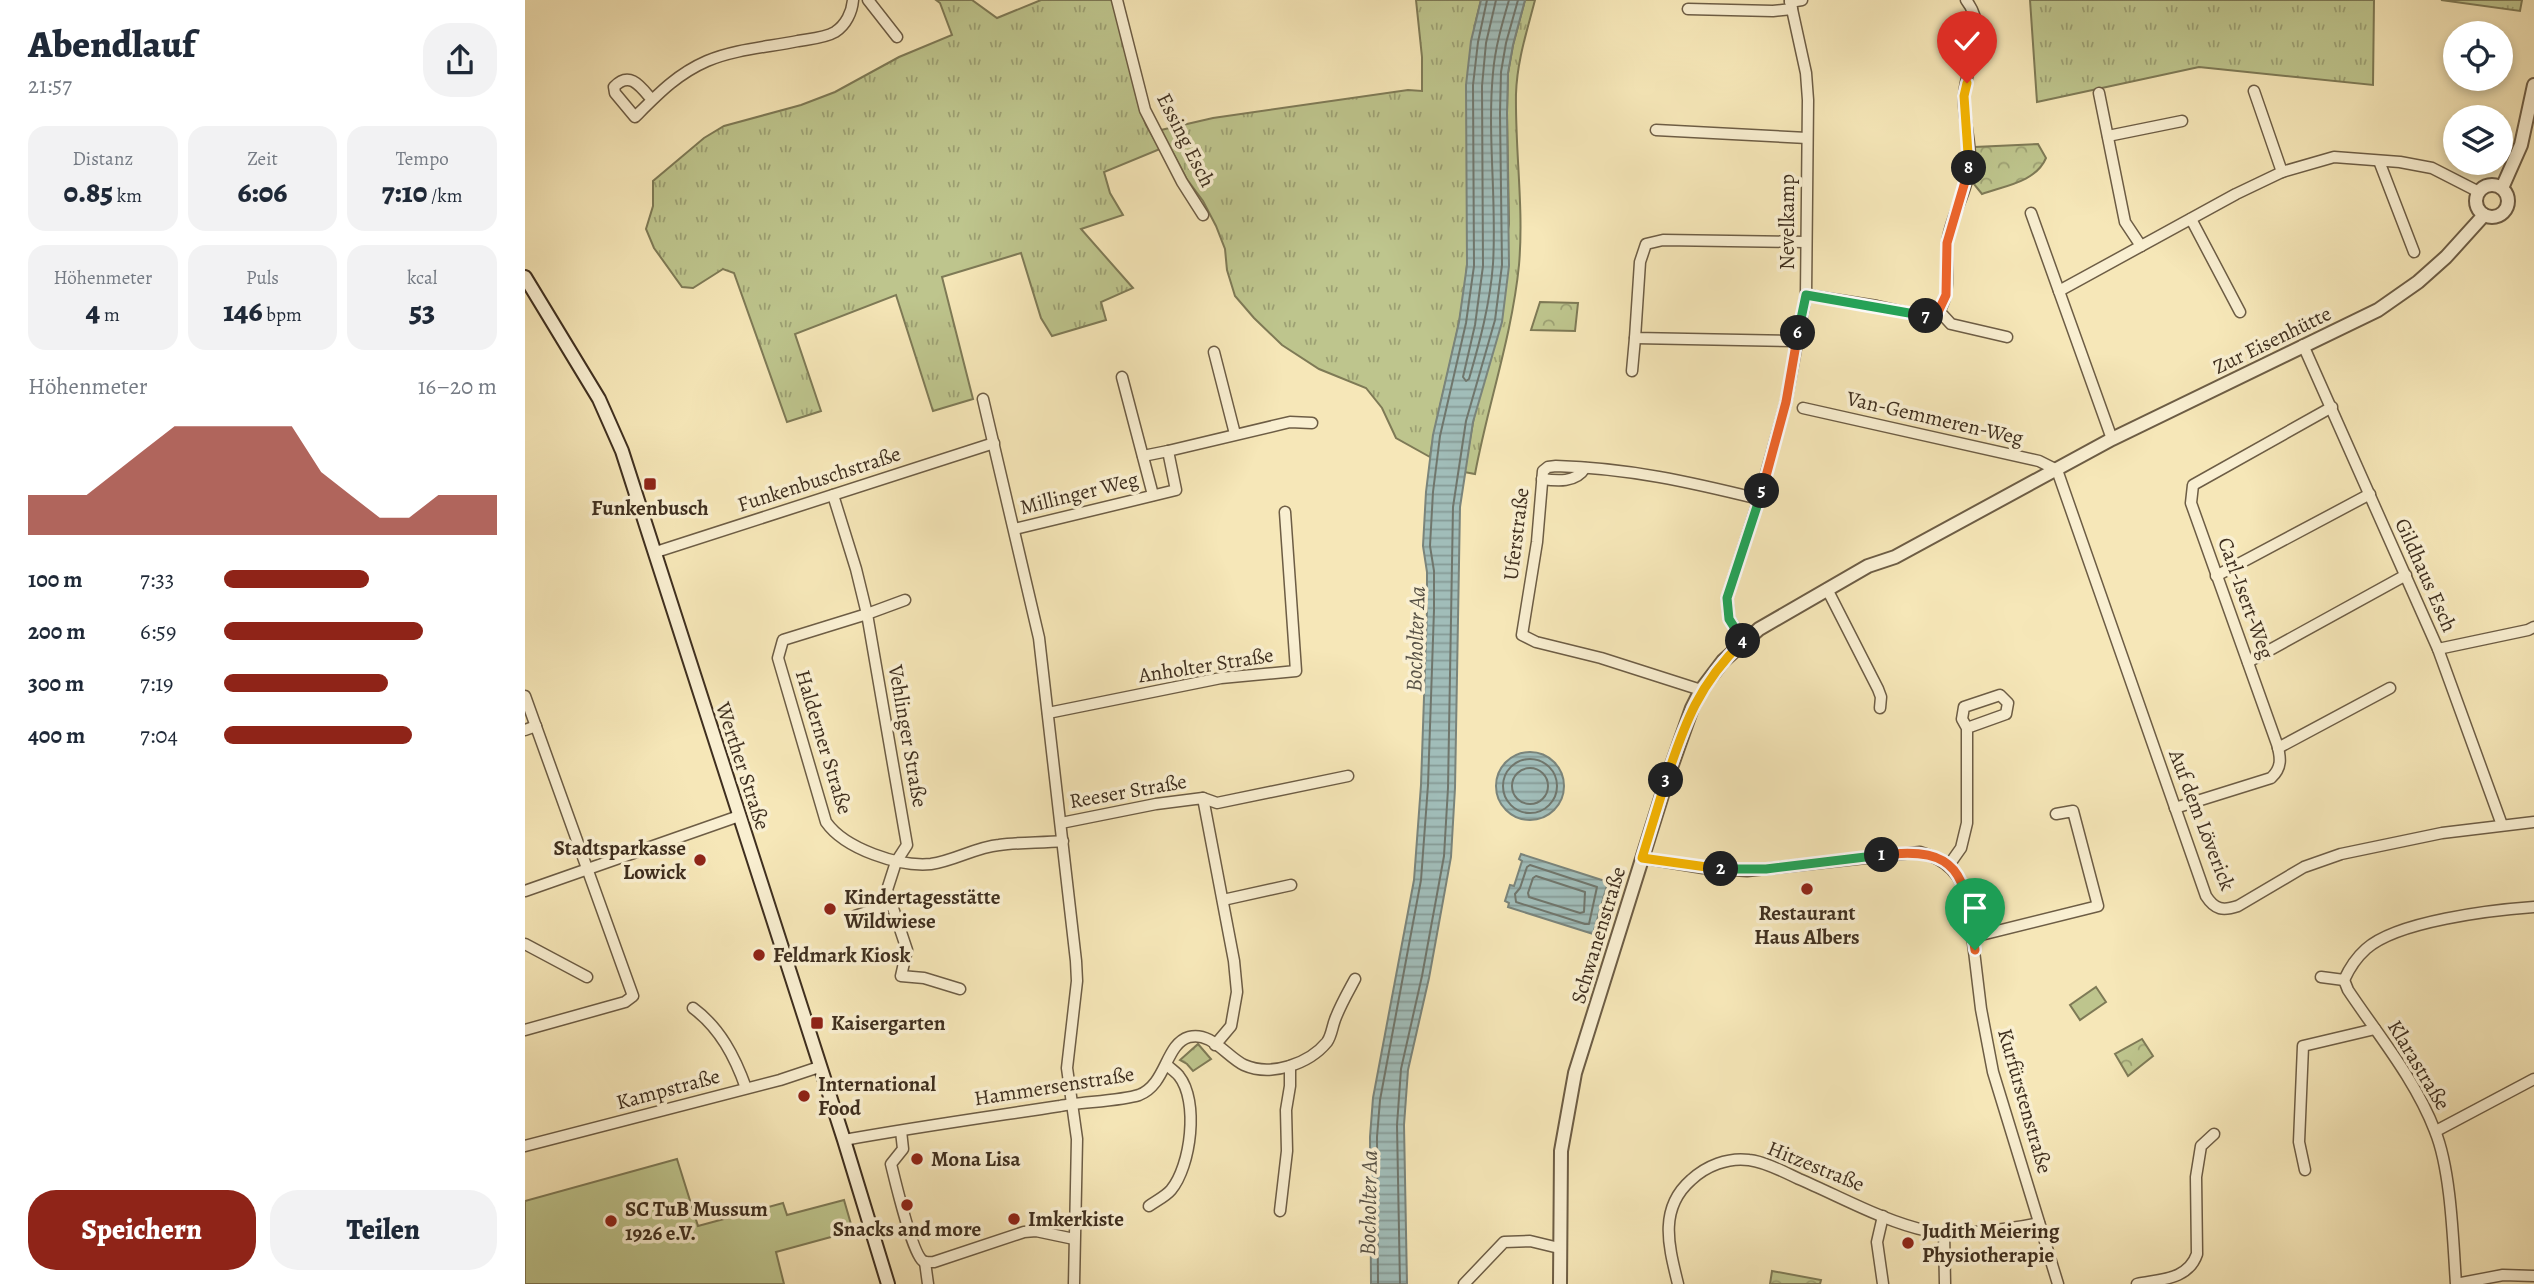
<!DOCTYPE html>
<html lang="de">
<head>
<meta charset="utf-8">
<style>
  :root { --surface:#fff; --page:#f2f2f3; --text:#1f2937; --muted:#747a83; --accent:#8f2418 }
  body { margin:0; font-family:Alegreya,serif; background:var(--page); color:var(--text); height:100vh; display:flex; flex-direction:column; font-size:26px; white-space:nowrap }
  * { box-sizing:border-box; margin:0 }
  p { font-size:23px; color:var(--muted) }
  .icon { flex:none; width:38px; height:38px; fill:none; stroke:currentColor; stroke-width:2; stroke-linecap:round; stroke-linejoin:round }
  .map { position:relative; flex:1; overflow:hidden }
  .panel { display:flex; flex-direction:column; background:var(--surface); width:525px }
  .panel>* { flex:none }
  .buttons { position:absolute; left:1918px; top:21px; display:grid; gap:14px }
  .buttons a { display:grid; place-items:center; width:70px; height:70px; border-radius:50%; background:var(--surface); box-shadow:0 4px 10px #0003; font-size:35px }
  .pin { position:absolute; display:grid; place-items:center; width:60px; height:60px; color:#fff; margin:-72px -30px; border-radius:50% 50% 50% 0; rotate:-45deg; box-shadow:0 0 7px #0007 }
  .pin .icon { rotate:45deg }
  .km { position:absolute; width:35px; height:35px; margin:-18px; border-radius:50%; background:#222; color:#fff; font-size:19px; line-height:35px; text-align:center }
  .round { display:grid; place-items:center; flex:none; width:74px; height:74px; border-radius:28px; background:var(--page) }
  .summary { display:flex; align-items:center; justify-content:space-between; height:119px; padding:0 28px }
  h1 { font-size:38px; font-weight:800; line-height:52px }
  .figures { display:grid; grid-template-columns:repeat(3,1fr); gap:10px; height:119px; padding:7px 28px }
  .figures div { display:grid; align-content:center; border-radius:18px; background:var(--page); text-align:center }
  .figures b { font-size:30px; font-weight:800 }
  .figures small { font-size:19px; font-weight:400 }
  .figures p { font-size:19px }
  .chart { height:196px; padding:14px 28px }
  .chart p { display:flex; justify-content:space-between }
  .chart svg { width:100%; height:126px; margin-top:7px; fill:var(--accent); opacity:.7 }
  .action { display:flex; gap:14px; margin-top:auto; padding:14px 28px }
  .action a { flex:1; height:80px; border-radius:28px; background:var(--accent); color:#fff; font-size:28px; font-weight:800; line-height:80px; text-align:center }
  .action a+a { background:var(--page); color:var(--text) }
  ul { padding:0 28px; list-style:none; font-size:23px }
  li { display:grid; grid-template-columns:112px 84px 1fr; align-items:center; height:52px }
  li i { height:18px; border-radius:9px; background:var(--accent) }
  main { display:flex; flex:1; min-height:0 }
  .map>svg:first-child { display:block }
  .grass { fill:url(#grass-tufts); stroke:#7e7a56; stroke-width:2 }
  .forest { fill:url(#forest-crowns); stroke:#7e7a56; stroke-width:2 }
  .garden { fill:#bec58d; stroke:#7e7a56; stroke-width:2 }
  .water { fill:url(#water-rules); stroke:#7a847b; stroke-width:2 }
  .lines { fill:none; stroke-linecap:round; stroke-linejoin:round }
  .shore { stroke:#70766c; stroke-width:2 }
  .minor-casing { stroke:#6d5d45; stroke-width:13 }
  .tertiary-casing { stroke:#6d5d45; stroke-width:16 }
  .secondary-casing { stroke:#3f2f1f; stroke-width:16 }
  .minor { stroke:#f9efd1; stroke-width:10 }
  .tertiary { stroke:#f9efd1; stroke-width:12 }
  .secondary { stroke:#f9efd1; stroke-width:12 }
  .split-1-casing { stroke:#fff; stroke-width:14 }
  .split-2-casing { stroke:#fff; stroke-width:14 }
  .split-3-casing { stroke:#fff; stroke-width:14 }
  .split-4-casing { stroke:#fff; stroke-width:14 }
  .split-5-casing { stroke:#fff; stroke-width:14 }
  .split-6-casing { stroke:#fff; stroke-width:14 }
  .split-7-casing { stroke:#fff; stroke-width:14 }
  .split-8-casing { stroke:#fff; stroke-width:14 }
  .split-9-casing { stroke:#fff; stroke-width:14 }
  .split-1 { stroke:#f0652b; stroke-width:9 }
  .split-2 { stroke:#22a559; stroke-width:9 }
  .split-3 { stroke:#f5b400; stroke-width:9 }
  .split-4 { stroke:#f5b400; stroke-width:9 }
  .split-5 { stroke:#22a559; stroke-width:9 }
  .split-6 { stroke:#f0652b; stroke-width:9 }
  .split-7 { stroke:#22a559; stroke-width:9 }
  .split-8 { stroke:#f0652b; stroke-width:9 }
  .split-9 { stroke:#f5b400; stroke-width:9 }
  .poi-dot { fill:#8f2418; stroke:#f9efd1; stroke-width:2.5 }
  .labels { text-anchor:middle; stroke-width:7; stroke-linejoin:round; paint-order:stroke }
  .street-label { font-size:21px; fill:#3f2f1f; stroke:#f9efd1 }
  .poi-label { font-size:21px; font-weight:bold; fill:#3f2f1f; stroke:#f9efd1; text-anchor:start }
  .water-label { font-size:23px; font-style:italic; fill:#585246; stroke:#f9efd1 }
</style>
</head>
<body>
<main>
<section class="panel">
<div class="summary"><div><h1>Abendlauf</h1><p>21:57</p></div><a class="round"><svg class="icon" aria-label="share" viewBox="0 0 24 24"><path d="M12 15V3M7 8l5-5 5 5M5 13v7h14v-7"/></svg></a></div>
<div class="figures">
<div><p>Distanz</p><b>0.85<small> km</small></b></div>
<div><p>Zeit</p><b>6:06</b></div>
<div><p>Tempo</p><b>7:10<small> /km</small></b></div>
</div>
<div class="figures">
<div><p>Höhenmeter</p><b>4<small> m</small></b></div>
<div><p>Puls</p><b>146<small> bpm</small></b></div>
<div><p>kcal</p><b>53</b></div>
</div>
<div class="chart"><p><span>Höhenmeter</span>16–20 m</p>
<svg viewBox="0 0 160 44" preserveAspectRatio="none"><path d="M0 44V30L10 30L20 30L30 22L40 14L50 6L60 6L70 6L80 6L90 6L100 22L110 30L120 38L130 38L140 30L150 30L160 30V44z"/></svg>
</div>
<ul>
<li><b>100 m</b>7:33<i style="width:53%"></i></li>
<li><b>200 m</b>6:59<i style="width:73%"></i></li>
<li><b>300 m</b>7:19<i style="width:60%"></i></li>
<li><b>400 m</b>7:04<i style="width:69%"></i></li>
</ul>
<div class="action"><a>Speichern</a><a>Teilen</a></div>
</section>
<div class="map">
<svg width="2009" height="1284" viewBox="0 0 2009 1284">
  <defs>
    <pattern id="grass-tufts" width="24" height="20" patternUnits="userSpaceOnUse" patternTransform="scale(1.75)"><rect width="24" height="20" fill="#bec58d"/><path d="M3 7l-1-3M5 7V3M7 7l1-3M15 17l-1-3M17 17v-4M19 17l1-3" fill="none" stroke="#9ca073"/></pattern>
    <pattern id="forest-crowns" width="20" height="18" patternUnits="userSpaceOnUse" patternTransform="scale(1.75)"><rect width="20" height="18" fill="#bec58d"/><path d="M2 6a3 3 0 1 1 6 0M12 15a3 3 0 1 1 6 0" fill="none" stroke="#9ca073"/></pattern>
    <pattern id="water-rules" width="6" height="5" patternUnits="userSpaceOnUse" patternTransform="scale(1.75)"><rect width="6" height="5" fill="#a1bdb9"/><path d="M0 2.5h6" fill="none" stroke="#859a96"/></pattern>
  </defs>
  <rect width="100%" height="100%" fill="#f6e7b8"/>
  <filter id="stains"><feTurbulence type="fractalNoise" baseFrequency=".00286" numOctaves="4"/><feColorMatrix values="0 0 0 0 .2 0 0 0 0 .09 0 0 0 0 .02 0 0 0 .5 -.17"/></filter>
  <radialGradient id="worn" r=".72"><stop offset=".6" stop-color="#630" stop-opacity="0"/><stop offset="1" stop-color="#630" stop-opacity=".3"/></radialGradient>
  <g class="grass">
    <path d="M411,0H447L472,18L516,0H590L614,105L621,125L635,149L579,172L585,193L598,215L556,229L608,288L576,302L581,320L527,336L516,318L496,253L417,277L448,399L408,411L371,295L270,334L296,411L262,422L209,273L198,269L168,288L157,287L129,248L121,229L128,206V181L179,138L199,126L276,105L310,92L374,57L427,35L415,3Z"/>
    <path d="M891,0H956C931,89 948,174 942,264C938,329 915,392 905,457L871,438L857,408L841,388L794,369L757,345L729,318L710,296L702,270L700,249L691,226L678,201L661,178L636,130L688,118L883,90L897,91V57Z"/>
    <path d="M1000,0H1010C1002,31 992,61 991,94C990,151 999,208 994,265C987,336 963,404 950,474L939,472L984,224L982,113L983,73L988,45Z"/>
    <path d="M1505,0H1849L1848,85L1674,67L1512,102Z"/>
    <path d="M1916,0H1997L1995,11Z"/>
  </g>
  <g class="forest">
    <path d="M1513,144L1521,158C1511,182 1479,186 1457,194L1448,183L1450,147Z"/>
    <path d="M1015,302L1053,303L1050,331L1006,330Z"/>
    <path d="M1617,1039L1628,1056L1603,1076L1590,1054Z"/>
    <path d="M673,1044L686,1059L668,1071L662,1064L655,1060Z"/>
    <path d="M1247,1271L1296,1280L1295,1284H1245Z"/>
  </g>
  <g class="garden">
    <path d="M1571,987L1581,1002L1555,1020L1545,1005Z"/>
    <path d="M152,1159L173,1226L258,1203L262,1215L319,1200L328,1231L251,1252L259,1284H0V1201Z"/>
  </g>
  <g class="water">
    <path d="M956,0H1000L988,45L983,73L982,113L984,266L977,322L948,422L935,507L930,788L926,857L904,978L883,1070L879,1125L882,1284H846L845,1137L848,1098L889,880L896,785L902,610V572L898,546L901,492L908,435L934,322L942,265L941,85L946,41Z"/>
    <circle cx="1005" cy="786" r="34"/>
    <path d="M996,854L1083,882L1068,934L983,907L984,903L980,901L985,885L989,886L997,861L994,859Z"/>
  </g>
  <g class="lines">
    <g class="shore">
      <path d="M971,0L961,43L957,86L958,266L950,325L938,377L941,381L944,379C955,341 965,304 968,264C972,200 962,136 968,73C970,48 977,24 984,0"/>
      <circle cx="1005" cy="786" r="27"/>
      <circle cx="1005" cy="786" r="18"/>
      <path d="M1005,865L1072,887L1064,924H1060L991,902L990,894L995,888L1002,867Z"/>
      <path d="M1011,876L1060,892L1059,912L1055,913L1004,897L1003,893L1008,878Z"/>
      <path d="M853,1284L852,1137L855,1100L896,880L903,785L909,610V571L905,546L908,492L915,436L941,323L949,266L948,85L953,42L962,0"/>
      <path d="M875,1284L872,1125L876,1069L897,976L919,856L923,788L928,507L941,421L970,320L977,265L975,113L976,72L981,43L993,0"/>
    </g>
    <defs>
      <g id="minor">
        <path d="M343,0L372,37"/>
        <path d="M592,0L620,110L657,182L678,215"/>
        <path d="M1265,2L1277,0"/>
        <path d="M1163,9L1248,11L1267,9"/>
        <path d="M1729,91L1757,172"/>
        <path d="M1574,93L1600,222L1616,246"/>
        <path d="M127,100C116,87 105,70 89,87L90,93L110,117C133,94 152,74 182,61C210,49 244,47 273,41C284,39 300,38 310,32C321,25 327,12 328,0"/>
        <path d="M1131,130L1282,138"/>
        <path d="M1583,136L1657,121"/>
        <path d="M1854,161L1889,252"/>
        <path d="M1506,213L1587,439"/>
        <path d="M1666,219L1715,312"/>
        <path d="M1534,291L1711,194L1757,172L1809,157L1875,162L1907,168L1954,192"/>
        <path d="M1281,295L1352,306L1397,316L1414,311C1427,292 1420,266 1422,244C1425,217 1442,193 1445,167C1447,144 1438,120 1439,97C1440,64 1466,32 1441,0"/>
        <path d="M1414,311L1426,324L1482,337"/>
        <path d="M1271,341L1110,338L1115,262L1121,244L1138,240L1281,242"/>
        <path d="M1778,345L1913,649L1977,825"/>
        <path d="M689,352L710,434"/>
        <path d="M1107,371L1110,338"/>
        <path d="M597,377L628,495"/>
        <path d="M458,399L514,638L551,961L552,981L542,1068L552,1139L549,1284"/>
        <path d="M1278,408L1514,461L1532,470L1681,896C1690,910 1698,911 1713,906L1779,867L1816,854L1917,833L2009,822"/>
        <path d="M618,456L643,451"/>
        <path d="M1017,479C1032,481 1051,483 1060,468"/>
        <path d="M308,495L331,569L342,614L382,845L371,862L362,890L382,950L376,976L399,978L435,989"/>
        <path d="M490,529L651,490L643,451L765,422L787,423"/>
        <path d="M131,552L469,443"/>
        <path d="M1691,576L1845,494"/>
        <path d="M1302,589L1353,689L1356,697L1355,708"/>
        <path d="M380,600L342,614L258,640L253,658L301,822C320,849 374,867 406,864C429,861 451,847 474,845C495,842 516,843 538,841"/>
        <path d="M1219,640L1204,619L1202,598L1234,499L1261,402L1281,295L1283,100L1281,73L1265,0"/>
        <path d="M1913,649L2003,630L2009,627"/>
        <path d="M1723,662L1881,575"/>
        <path d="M1176,690L1076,658L1011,642L997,635L1012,542L1018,471L1023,467L1031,466C1103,468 1165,482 1234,499"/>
        <path d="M0,696L108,996L100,1002L0,1030"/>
        <path d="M523,713L696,678L771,671L760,512"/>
        <path d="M0,730L11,726"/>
        <path d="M1753,748L1865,688"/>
        <path d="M678,798L692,803L823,776"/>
        <path d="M1650,808L1746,778C1757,768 1756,758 1752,744L1666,503L1668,485L1807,407"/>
        <path d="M536,823L631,804L678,798L709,961L712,992L706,1026L690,1045"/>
        <path d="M1117,858L1178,868L1222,871L1395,852C1422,860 1436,874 1443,901L1456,1009L1468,1072L1533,1284"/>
        <path d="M1424,865L1436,848L1442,823V728L1481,714L1483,703L1475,695L1439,707L1437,719L1442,728"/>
        <path d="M0,891L214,816"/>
        <path d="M698,900L766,885"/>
        <path d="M330,916L366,904"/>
        <path d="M1448,937L1573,906L1548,811L1531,814"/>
        <path d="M0,944L62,977"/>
        <path d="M1796,977L1819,980"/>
        <path d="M1819,980L1823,990C1853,1035 1890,1079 1910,1131C1926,1170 1928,1240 1931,1284L1978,1275L2009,1276"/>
        <path d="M1819,980C1824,969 1832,957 1841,949C1872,921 1967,910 2009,907"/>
        <path d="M168,1008C195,1028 210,1057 221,1088"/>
        <path d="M376,1131L378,1149L366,1164C370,1180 387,1253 398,1261C401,1263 405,1262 409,1262L499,1232L511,1231L549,1239"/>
        <path d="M1911,1131L2009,1079"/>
        <path d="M319,1140C391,1127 463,1117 535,1106C555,1102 596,1101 614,1095C642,1084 640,1044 664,1037C686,1031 702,1057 719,1065C746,1077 784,1064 802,1042C807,1035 807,1026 811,1017C816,1004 823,992 830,979"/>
        <path d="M0,1146L255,1080L294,1067"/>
        <path d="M1780,1170L1774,1142L1778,1046L1850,1029"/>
        <path d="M624,1206C631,1201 641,1196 646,1190C666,1166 674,1101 654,1076C651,1072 646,1069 642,1065"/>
        <path d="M755,1211L762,1151L761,1110L765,1086V1066"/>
        <path d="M1419,1232L1420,1284"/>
        <path d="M400,1262L403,1284"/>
        <path d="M939,1284L979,1242L1005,1241L1034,1248"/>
        <path d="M1153,1284C1144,1247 1133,1209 1166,1180C1181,1166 1203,1157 1224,1160C1241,1162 1259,1172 1274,1179C1314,1196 1360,1222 1403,1231C1429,1236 1487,1229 1514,1223"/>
        <path d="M1358,1284L1352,1242L1358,1216"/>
        <path d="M1612,1284C1636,1279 1663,1280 1672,1254L1671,1177L1676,1146L1689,1134"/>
      </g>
      <g id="tertiary">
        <circle cx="1967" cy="201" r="16"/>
        <path d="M1977,188L1996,145L2009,85"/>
        <path d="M1035,1284L1036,1151L1050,1073L1143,776L1167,708L1176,690L1198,661L1234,629L1343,566L1370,557L1587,439L1853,310L1893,282L1921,257L1959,215"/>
      </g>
      <path id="secondary" d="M0,277L74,399L97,451L319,1140L363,1284"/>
    </defs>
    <use href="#minor" class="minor-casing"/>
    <use href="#tertiary" class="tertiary-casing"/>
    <use href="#secondary" class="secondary-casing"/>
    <use href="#minor" class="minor"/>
    <use href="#tertiary" class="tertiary"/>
    <use href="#secondary" class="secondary"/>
  </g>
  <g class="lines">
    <defs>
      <path id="split-1" d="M1357,855C1440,844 1440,882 1450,950"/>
      <path id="split-2" d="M1196,869H1241L1357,855"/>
      <path id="split-3" d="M1141,780L1117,858L1196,869"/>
      <path id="split-4" d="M1141,780C1160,722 1174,684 1218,641"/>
      <path id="split-5" d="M1218,641L1204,619L1202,598L1237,491"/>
      <path id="split-6" d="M1237,491L1261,402L1273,333"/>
      <path id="split-7" d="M1273,333L1281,295L1401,316"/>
      <path id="split-8" d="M1401,316L1413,312L1421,295L1422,243L1444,168"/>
      <path id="split-9" d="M1442,83L1439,96L1444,168"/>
    </defs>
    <use href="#split-1" class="split-1-casing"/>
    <use href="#split-2" class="split-2-casing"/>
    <use href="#split-3" class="split-3-casing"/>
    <use href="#split-4" class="split-4-casing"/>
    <use href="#split-5" class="split-5-casing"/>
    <use href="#split-6" class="split-6-casing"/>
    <use href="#split-7" class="split-7-casing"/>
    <use href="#split-8" class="split-8-casing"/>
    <use href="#split-9" class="split-9-casing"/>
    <use href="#split-1" class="split-1"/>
    <use href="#split-2" class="split-2"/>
    <use href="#split-3" class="split-3"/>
    <use href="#split-4" class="split-4"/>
    <use href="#split-5" class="split-5"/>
    <use href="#split-6" class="split-6"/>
    <use href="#split-7" class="split-7"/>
    <use href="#split-8" class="split-8"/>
    <use href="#split-9" class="split-9"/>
  </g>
  <g class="poi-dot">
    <rect x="118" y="477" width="14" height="14" rx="3.5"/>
    <circle cx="175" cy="860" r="7"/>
    <circle cx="1282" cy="889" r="7"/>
    <circle cx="305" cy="909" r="7"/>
    <circle cx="234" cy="955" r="7"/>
    <rect x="285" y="1016" width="14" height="14" rx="3.5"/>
    <circle cx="279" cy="1096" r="7"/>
    <circle cx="392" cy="1159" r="7"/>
    <circle cx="382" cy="1205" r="7"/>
    <circle cx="489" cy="1219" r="7"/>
    <circle cx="86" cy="1221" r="7"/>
    <circle cx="1383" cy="1243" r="7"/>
  </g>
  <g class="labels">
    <g class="street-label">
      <text transform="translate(661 140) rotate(63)" y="7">Essing Esch</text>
      <text transform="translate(1262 222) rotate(-90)" y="7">Nevelkamp</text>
      <text transform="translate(1747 340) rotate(-26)" y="7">Zur Eisenhütte</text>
      <text transform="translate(1410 418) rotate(13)" y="7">Van-Gemmeren-Weg</text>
      <text transform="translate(294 479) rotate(-18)" y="7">Funkenbuschstraße</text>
      <text transform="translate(554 493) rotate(-14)" y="7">Millinger Weg</text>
      <text transform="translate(991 534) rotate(-83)" y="7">Uferstraße</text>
      <text transform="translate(1901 575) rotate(66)" y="7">Gildhaus Esch</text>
      <text transform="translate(1721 598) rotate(70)" y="7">Carl-Isert-Weg</text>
      <text transform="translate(681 665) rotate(-9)" y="7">Anholter Straße</text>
      <text transform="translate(383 736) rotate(80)" y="7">Vehlinger Straße</text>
      <text transform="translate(299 742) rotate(73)" y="7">Halderner Straße</text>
      <text transform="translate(218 766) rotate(72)" y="7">Werther Straße</text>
      <text transform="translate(603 791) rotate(-10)" y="7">Reeser Straße</text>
      <text transform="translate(1677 820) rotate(69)" y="7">Auf dem Löverick</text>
      <text transform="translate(1073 935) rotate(-73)" y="7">Schwanenstraße</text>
      <text transform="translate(1894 1065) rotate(59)" y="7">Klarastraße</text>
      <text transform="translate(529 1086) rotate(-9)" y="7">Hammersenstraße</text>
      <text transform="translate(143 1089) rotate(-15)" y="7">Kampstraße</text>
      <text transform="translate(1500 1101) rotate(74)" y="7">Kurfürstenstraße</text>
      <text transform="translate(1291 1166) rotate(22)" y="7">Hitzestraße</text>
    </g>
    <g class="poi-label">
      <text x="125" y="515" text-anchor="middle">Funkenbusch</text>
      <text x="161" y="855" text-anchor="end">Stadtsparkasse<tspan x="161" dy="24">Lowick</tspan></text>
      <text x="319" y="904">Kindertagesstätte<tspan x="319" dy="24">Wildwiese</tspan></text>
      <text x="1282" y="920" text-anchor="middle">Restaurant<tspan x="1282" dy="24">Haus Albers</tspan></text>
      <text x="248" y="962">Feldmark Kiosk</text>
      <text x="306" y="1030">Kaisergarten</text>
      <text x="293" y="1091">International<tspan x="293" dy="24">Food</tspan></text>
      <text x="406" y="1166">Mona Lisa</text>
      <text x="100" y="1216">SC TuB Mussum<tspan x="100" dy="24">1926 e.V.</tspan></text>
      <text x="503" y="1226">Imkerkiste</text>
      <text x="382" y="1236" text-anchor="middle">Snacks and more</text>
      <text x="1397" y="1238">Judith Meiering<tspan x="1397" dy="24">Physiotherapie</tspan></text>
    </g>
    <g class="water-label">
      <text transform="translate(890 639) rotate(-88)" y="8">Bocholter Aa</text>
      <text transform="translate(843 1203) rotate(-89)" y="8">Bocholter Aa</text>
    </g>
  </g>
  <rect width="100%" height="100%" filter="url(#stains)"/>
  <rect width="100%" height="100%" fill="url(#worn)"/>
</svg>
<div class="buttons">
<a><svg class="icon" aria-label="locate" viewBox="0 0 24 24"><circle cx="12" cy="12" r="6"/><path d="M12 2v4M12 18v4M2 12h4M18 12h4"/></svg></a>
<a><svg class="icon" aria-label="layers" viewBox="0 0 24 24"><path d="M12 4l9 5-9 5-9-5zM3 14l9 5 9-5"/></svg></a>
</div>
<div class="pin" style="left:1450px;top:950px;background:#1e9e55"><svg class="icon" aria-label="arrive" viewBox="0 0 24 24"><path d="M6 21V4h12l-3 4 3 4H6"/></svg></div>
<div class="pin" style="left:1442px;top:83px;background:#d93025"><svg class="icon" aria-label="check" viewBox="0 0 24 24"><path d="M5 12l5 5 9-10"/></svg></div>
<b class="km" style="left:1357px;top:855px">1</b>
<b class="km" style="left:1196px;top:869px">2</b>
<b class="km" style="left:1141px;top:780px">3</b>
<b class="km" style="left:1218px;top:641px">4</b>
<b class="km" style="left:1237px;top:491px">5</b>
<b class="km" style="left:1273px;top:333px">6</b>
<b class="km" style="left:1401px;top:316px">7</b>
<b class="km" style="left:1444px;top:168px">8</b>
</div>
</main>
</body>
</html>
